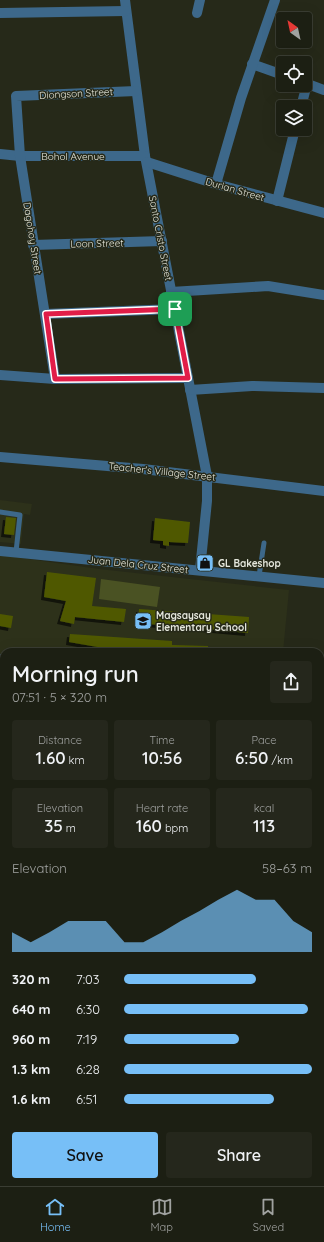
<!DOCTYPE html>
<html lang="en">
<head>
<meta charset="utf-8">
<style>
  :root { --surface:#1c1f13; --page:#25271c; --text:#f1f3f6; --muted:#a0a2a0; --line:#3a3d33; --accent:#77bff7 }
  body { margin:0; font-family:Quicksand,sans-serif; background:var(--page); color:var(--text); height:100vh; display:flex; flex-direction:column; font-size:15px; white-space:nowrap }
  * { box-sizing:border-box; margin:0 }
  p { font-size:13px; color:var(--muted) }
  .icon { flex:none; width:22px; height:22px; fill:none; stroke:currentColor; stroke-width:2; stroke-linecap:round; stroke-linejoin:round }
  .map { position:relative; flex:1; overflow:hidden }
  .side { position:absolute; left:0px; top:648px; width:324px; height:538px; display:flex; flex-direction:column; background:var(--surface); border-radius:12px 12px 0 0; box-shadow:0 4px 16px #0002,0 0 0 1px var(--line) }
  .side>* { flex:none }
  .needle { width:26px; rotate:327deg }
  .buttons { position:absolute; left:276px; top:12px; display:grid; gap:8px }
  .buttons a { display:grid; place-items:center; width:36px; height:36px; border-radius:4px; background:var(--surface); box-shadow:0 4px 16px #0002,0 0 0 1px var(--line); font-size:20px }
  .pin { position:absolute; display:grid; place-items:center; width:34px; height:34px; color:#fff; margin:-17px; border-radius:8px; box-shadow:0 2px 6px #0006 }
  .round { display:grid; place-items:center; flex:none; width:42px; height:42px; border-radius:4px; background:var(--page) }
  .overview { display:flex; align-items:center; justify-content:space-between; height:68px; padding:0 12px }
  h1 { font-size:22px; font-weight:600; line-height:30px }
  .stats { display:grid; grid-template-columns:repeat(3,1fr); gap:6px; height:68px; padding:4px 12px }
  .stats div { display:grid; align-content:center; border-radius:4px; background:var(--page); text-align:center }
  .stats b { font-size:17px; font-weight:600 }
  .stats small { font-size:11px; font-weight:400 }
  .stats p { font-size:11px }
  .chart { height:112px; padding:8px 12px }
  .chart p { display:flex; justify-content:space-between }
  .chart svg { width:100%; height:72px; margin-top:4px; fill:var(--accent); opacity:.7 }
  .button { display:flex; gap:8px; margin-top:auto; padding:8px 12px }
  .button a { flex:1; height:46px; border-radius:4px; background:var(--accent); color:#111; font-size:16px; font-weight:600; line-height:46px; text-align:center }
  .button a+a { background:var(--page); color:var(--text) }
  ul { padding:0 12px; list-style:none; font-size:13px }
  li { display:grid; grid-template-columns:64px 48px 1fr; align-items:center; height:30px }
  li i { height:10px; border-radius:5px; background:var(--accent) }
  .tab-bar { display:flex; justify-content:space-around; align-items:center; height:56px; border-top:1px solid var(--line); background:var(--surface); font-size:11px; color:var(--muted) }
  .tab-bar a { display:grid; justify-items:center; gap:2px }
  .tab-bar .on { color:var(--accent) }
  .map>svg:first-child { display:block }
  .built { fill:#2d311a }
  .green { fill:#4a5223 }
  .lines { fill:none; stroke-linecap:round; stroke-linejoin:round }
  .stream { stroke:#454f56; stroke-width:2.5 }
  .building { fill:#4f5901; filter:url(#shadow) }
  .service { stroke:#3d688a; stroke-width:5 }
  .minor { stroke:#3d688a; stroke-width:10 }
  .tertiary { stroke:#3d688a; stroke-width:10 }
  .route-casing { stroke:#fff; stroke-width:8 }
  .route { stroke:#e11d48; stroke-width:5 }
  .labels { text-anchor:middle; stroke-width:3; stroke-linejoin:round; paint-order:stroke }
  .street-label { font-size:10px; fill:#e5e7dc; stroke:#262919 }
  .poi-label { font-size:10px; font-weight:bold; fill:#e5e7dc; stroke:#262919; text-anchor:start }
</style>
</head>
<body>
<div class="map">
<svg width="324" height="1186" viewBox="0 0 324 1186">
  <defs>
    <filter id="shadow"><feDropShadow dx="-3" dy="3" stdDeviation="0" flood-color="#0009"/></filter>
  </defs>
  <rect width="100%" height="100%" fill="#262919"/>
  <g class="built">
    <path d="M0,500L32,504L30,515L24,514L21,544L0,542Z"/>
    <path d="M0,555L99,569L289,590L283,652H4V656L0,655Z"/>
  </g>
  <path class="green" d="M101,579L160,587L157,607L99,599Z"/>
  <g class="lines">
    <g class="stream">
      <path d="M0,748L4,750"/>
      <path d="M320,1013L324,1016"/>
    </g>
  </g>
  <g class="building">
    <path d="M6,517L16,518L14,535L4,534Z"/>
    <path d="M155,518L190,522L188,543L169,542V546L163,545V541L153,540Z"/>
    <path d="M47,572L96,578L92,606L126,609L124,622L75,617L74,624L60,621L66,601L44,597Z"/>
    <path d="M139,609L249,617L248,633L138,623Z"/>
    <path d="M0,614L13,616L11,628L0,626Z"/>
    <path d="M70,634L172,641V645L208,646V652H149L109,649L69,642Z"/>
  </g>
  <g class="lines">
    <g class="service">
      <path d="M0,512L20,515L16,552"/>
      <path d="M259,576L264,543"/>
    </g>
    <g class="minor">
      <path d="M125,0L145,156L207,476V501L200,570"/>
      <path d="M0,13L126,11"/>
      <path d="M197,13L200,0"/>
      <path d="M252,64L283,75"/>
      <path d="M305,83L324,90"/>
      <path d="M301,107L307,84"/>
      <path d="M0,154L20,156H145"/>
      <path d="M147,162L216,184L324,213"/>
      <path d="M216,184L241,98L275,0"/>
      <path d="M277,201L295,129"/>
      <path d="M33,245L162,241"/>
      <path d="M171,292L268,286L324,295"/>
      <path d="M45,314L175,309"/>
      <path d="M0,375L55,379L188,378"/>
      <path d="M55,379L20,156L16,96L136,91"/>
      <path d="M190,390L252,386L324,388"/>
      <path d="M0,457L143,469L324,491"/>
      <path d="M0,659L4,660"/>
      <path d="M0,713L4,714"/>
      <path d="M320,793L324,805"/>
      <path d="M0,834H4"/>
      <path d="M320,862L324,871"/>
      <path d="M320,879L324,877"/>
      <path d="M0,885H4"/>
      <path d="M320,918L324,916"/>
      <path d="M0,930L4,931"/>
      <path d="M320,959L324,957"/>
      <path d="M0,977L4,978"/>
      <path d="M320,979L323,996"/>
      <path d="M0,1079L4,1080"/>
      <path d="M320,1081L322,1080"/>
      <path d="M320,1106L324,1105"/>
      <path d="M0,1132H4"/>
      <path d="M320,1139H324"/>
      <path d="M320,1168H324"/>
      <path d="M0,1178L4,1175"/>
      <path d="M119,1182L120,1186"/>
      <path d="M154,1182L155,1186"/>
      <path d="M188,1182V1186"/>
      <path d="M212,1182L213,1186"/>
      <path d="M243,1182V1186"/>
      <path d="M276,1182L277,1186"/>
      <path d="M95,1186L98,1182"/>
    </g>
    <g class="tertiary">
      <path d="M0,551L324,583"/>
      <path d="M0,1030H4"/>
      <path d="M320,1056L324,1057"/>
    </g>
  </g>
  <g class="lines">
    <defs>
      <path id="route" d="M175,309L188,378L55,379L46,314Z"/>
    </defs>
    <use href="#route" class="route-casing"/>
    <use href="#route" class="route"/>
  </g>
  <defs>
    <symbol id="shop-square" viewBox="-11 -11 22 22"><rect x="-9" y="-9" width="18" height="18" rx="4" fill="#77bff7" stroke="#262919"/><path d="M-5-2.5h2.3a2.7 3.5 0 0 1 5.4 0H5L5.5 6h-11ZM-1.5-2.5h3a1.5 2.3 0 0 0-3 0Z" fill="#111"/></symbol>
    <symbol id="school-square" viewBox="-11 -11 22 22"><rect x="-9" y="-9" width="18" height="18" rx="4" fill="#77bff7" stroke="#262919"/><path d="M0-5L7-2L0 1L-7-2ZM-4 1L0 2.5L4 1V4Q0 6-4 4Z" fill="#111"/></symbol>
  </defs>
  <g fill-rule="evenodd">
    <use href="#shop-square" x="195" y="553" width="20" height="20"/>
    <use href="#school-square" x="133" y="611" width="20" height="20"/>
  </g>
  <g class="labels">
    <g class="street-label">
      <text transform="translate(76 93) rotate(-3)" y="4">Diongson Street</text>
      <text x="73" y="160">Bohol Avenue</text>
      <text transform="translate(235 189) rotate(16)" y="4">Durian Street</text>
      <text transform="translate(33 238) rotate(81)" y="4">Dagohoy Street</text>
      <text transform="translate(161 238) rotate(79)" y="4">Santo Cristo Street</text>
      <text transform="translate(97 243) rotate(-1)" y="4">Loon Street</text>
      <text transform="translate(162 471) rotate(6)" y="4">Teacher's Village Street</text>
      <text transform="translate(138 564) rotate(6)" y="4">Juan Dela Cruz Street</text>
    </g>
    <g class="poi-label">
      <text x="218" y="567">GL Bakeshop</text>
      <text x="156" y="619">Magsaysay<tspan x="156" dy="12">Elementary School</tspan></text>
    </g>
  </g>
</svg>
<div class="buttons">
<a><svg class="needle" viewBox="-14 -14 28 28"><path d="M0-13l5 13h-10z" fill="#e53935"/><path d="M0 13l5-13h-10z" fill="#a0a2a0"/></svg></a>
<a><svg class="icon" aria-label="locate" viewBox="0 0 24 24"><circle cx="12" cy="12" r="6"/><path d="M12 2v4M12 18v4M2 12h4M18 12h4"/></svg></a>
<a><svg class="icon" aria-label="layers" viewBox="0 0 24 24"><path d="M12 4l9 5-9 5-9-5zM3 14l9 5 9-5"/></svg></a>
</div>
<div class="pin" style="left:175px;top:309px;background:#1e9e55"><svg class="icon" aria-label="arrive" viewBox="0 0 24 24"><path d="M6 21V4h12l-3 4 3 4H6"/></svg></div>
<section class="side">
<div class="overview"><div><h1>Morning run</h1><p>07:51 · 5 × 320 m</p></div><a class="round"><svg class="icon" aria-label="share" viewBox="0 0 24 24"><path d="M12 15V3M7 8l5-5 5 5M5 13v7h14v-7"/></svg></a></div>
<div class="stats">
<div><p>Distance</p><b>1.60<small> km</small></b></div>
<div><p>Time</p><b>10:56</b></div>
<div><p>Pace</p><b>6:50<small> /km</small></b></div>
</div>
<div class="stats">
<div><p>Elevation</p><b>35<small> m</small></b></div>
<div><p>Heart rate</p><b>160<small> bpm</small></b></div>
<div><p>kcal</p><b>113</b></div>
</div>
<div class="chart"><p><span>Elevation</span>58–63 m</p>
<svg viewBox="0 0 160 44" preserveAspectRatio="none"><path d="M0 44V32L10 38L20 32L30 25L40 25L50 25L60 38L70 38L80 32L90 25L100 19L110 12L120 6L130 12L140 12L150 25L160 32V44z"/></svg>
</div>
<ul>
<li><b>320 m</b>7:03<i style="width:70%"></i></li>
<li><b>640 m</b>6:30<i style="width:98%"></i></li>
<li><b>960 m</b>7:19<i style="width:61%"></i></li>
<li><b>1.3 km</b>6:28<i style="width:100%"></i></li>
<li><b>1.6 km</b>6:51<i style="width:80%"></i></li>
</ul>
<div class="button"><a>Save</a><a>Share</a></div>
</section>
</div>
<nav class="tab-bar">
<a class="on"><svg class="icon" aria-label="home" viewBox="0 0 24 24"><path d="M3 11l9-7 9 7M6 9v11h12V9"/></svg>Home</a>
<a><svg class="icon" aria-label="map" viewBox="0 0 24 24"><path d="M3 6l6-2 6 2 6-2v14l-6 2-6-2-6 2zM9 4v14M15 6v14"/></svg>Map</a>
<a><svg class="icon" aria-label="saved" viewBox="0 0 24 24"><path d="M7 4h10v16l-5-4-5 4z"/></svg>Saved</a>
</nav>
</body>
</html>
